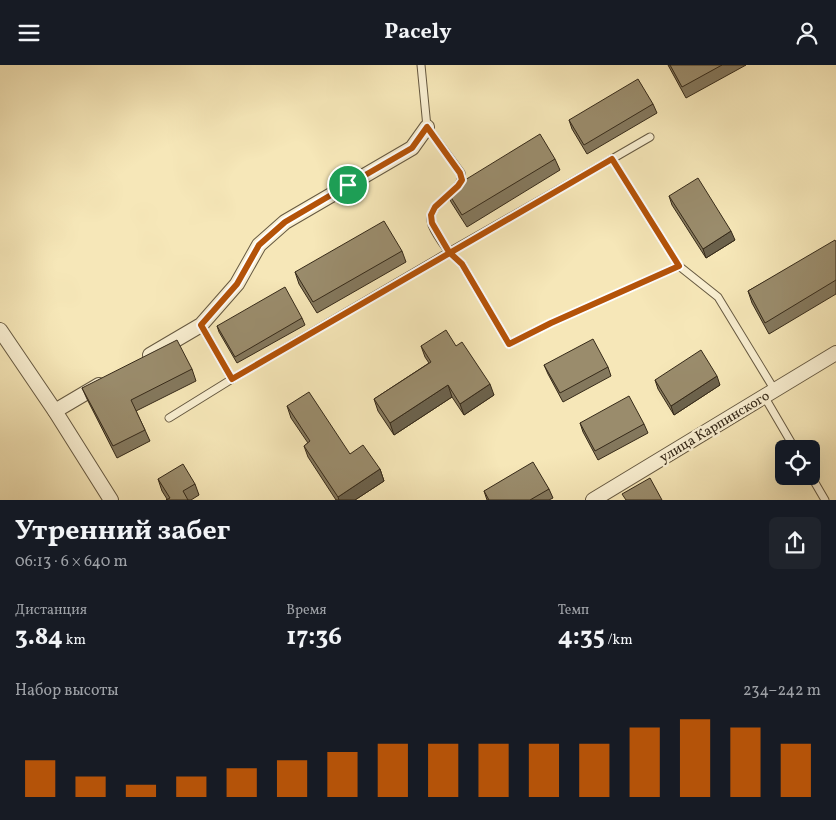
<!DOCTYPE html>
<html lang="ru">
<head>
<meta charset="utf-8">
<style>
  :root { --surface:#171b24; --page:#20242c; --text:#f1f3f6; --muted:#9ea1a6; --accent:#b45309 }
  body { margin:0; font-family:Vollkorn,serif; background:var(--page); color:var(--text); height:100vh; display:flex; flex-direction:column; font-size:19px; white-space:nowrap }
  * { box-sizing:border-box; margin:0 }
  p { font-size:16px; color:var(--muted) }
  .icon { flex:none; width:28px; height:28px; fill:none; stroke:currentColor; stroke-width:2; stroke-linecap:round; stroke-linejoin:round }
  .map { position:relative; height:435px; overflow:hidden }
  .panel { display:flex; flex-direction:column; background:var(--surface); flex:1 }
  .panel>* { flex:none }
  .tools { position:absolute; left:775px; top:375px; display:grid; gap:10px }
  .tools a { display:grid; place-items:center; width:45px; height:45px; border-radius:8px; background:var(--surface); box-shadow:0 5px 20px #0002; font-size:25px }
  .pin { position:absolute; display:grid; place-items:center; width:42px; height:42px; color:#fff; margin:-21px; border:2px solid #fff; border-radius:50%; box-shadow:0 1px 5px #0007 }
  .round { display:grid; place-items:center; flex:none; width:52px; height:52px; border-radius:8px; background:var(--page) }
  .overview { display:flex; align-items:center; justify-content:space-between; height:85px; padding:0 15px }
  h1 { font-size:28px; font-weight:700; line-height:38px }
  .metrics { display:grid; grid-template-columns:repeat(3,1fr); gap:8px; height:85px; padding:5px 15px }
  .metrics div { display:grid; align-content:center }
  .metrics b { font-size:25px; font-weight:700 }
  .metrics small { font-size:14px; font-weight:400 }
  .metrics p { font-size:14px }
  .chart { height:140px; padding:10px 15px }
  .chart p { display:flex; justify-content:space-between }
  .chart svg { width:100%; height:90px; margin-top:5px; stroke:var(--accent); stroke-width:6 }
  header { display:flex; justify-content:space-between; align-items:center; height:65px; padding:0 15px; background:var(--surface); font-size:22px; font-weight:700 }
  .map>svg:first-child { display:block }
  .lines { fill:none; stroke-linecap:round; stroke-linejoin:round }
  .lane-casing { stroke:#665941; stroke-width:9 }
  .street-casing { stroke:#665941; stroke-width:16 }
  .lane { stroke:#f9efd1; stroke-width:7 }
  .street { stroke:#f9efd1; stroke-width:14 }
  .wall { fill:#84785d; stroke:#362a19 }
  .shaded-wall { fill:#6c624c; stroke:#362a19 }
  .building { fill:#9a8c6c; stroke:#362a19 }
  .route-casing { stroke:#fff; stroke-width:10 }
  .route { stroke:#b45309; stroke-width:6 }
  .labels { text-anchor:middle; stroke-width:5; stroke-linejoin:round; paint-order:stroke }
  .street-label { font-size:14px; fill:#362a19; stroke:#f9efd1 }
</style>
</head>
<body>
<header><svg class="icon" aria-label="menu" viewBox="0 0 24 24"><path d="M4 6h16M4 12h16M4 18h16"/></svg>Pacely<svg class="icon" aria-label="person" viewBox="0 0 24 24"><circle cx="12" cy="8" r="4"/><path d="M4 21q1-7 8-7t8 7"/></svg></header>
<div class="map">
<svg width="836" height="435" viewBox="0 0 836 435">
  <rect width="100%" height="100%" fill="#f6e7b8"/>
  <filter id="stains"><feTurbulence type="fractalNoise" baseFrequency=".004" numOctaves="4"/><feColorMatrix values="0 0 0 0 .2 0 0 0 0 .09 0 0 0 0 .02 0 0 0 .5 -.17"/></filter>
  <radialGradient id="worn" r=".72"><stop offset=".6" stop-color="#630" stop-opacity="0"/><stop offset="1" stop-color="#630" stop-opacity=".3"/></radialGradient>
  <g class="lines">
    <defs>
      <g id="lane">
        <path d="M650,72L612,94L679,201"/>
        <path d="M612,94L449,187L462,199L509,279L551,258L679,201L718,232L774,324"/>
        <path d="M201,260L232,314L449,187C443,179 436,170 432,160C424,135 465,131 461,108L427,62L421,0"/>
        <path d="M764,331L795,384"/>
        <path d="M169,353L232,314"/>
        <path d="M811,411L825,435"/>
      </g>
      <g id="street">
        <path d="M0,265L55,346L111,435"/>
        <path d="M150,290L201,260L237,219L259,180L285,157L412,83L427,62"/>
        <path d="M55,346L99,320"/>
        <path d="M593,435L836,288"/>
      </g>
    </defs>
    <use href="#lane" class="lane-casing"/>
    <use href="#street" class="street-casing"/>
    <use href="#lane" class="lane"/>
    <use href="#street" class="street"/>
  </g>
  <g class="wall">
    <path d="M668,0H746L686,33Z"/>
    <path d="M653,39L657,48L587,89L572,64L569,55Z"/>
    <path d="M555,94L560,105L467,162L451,137L447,126Z"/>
    <path d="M669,131L735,175L706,193L672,140Z"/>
    <path d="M836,177V229L769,269L752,238L748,226Z"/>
    <path d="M402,186L406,197L317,248L299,219L295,207Z"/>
    <path d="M302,253L305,260L237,298L219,267L217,261Z"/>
    <path d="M421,281H456L494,330L464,350L452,332L394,370L378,346L374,334L429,298L425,292Z"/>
    <path d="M544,300L608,302L611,311L563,337L548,309Z"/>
    <path d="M192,304L196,316L136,346L145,365L150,376L117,393L87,334L82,323Z"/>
    <path d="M655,315L720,320L674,350L658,324Z"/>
    <path d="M287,341L350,389L380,404L384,416L355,435H336L308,392L304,381L308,378L291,353Z"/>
    <path d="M580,358L644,359L648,368L598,395L583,367Z"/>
    <path d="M158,414L195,419L199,430L191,435H166L167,434L162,426Z"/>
    <path d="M549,424L553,433L549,435H487L484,426Z"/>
  </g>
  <g class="shaded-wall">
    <path d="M731,166L735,175L706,193L703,184Z"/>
    <path d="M717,311L720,320L674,350L671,341Z"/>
    <path d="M490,319L494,330L464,350L460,339Z"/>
    <path d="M448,320L452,332L394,370L390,358Z"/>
    <path d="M380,404L384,416L355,435H339L338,432Z"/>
  </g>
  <g class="building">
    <path d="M670,0H722L682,22Z"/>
    <path d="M638,14L653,39L584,80L569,55Z"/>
    <path d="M540,69L555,94L462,150L447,126Z"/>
    <path d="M698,113L731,166L703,184L669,131Z"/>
    <path d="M384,156L402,186L313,237L295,207Z"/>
    <path d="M835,175L836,177V215L765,258L748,226Z"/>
    <path d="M285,222L302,253L235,292L217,261Z"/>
    <path d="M446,265L456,281L462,277L490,319L460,339L448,320L390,358L374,334L431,297L421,281Z"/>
    <path d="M593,274L608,302L560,328L544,300Z"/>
    <path d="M177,275L192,304L131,335L145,365L113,381L82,323Z"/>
    <path d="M701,285L717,311L671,341L655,315Z"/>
    <path d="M309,327L350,389L363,380L380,404L338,432L304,381L310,376L287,341Z"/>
    <path d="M629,331L644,359L595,386L580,358Z"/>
    <path d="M533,397L549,424L530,435H489L484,426Z"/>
    <path d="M183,399L195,419L183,426L188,435H166L170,433L158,414Z"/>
    <path d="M650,413L662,435H626L622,429Z"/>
  </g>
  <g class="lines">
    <defs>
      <path id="route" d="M348,120L285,157L259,180L237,219L201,260L232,314L612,94L679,201L551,258L509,279L462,199L449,187L432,158L431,150L435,142L458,121L462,115L460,108L427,62L412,83L348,120"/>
    </defs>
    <use href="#route" class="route-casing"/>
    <use href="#route" class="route"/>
  </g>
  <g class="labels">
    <g class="street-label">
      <text transform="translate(714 361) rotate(-31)" y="5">улица Карпинского</text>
    </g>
  </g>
  <rect width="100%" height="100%" filter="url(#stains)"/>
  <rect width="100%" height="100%" fill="url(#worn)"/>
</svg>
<div class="tools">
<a><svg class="icon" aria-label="locate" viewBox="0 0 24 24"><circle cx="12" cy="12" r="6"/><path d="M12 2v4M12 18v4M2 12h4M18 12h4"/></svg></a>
</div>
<div class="pin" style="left:348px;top:120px;background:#1e9e55"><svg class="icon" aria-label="arrive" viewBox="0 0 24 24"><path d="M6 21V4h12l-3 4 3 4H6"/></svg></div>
</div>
<section class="panel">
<div class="overview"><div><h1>Утренний забег</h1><p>06:13 · 6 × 640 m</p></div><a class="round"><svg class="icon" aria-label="share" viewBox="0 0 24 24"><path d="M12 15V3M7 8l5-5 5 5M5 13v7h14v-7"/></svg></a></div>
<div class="metrics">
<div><p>Дистанция</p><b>3.84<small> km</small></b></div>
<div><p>Время</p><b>17:36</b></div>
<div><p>Темп</p><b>4:35<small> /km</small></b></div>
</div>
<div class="chart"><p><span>Набор высоты</span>234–242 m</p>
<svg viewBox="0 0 160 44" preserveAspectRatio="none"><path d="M5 44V26M15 44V34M25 44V38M35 44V34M45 44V30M55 44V26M65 44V22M75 44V18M85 44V18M95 44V18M105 44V18M115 44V18M125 44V10M135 44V6M145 44V10M155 44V18"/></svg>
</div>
</section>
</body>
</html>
